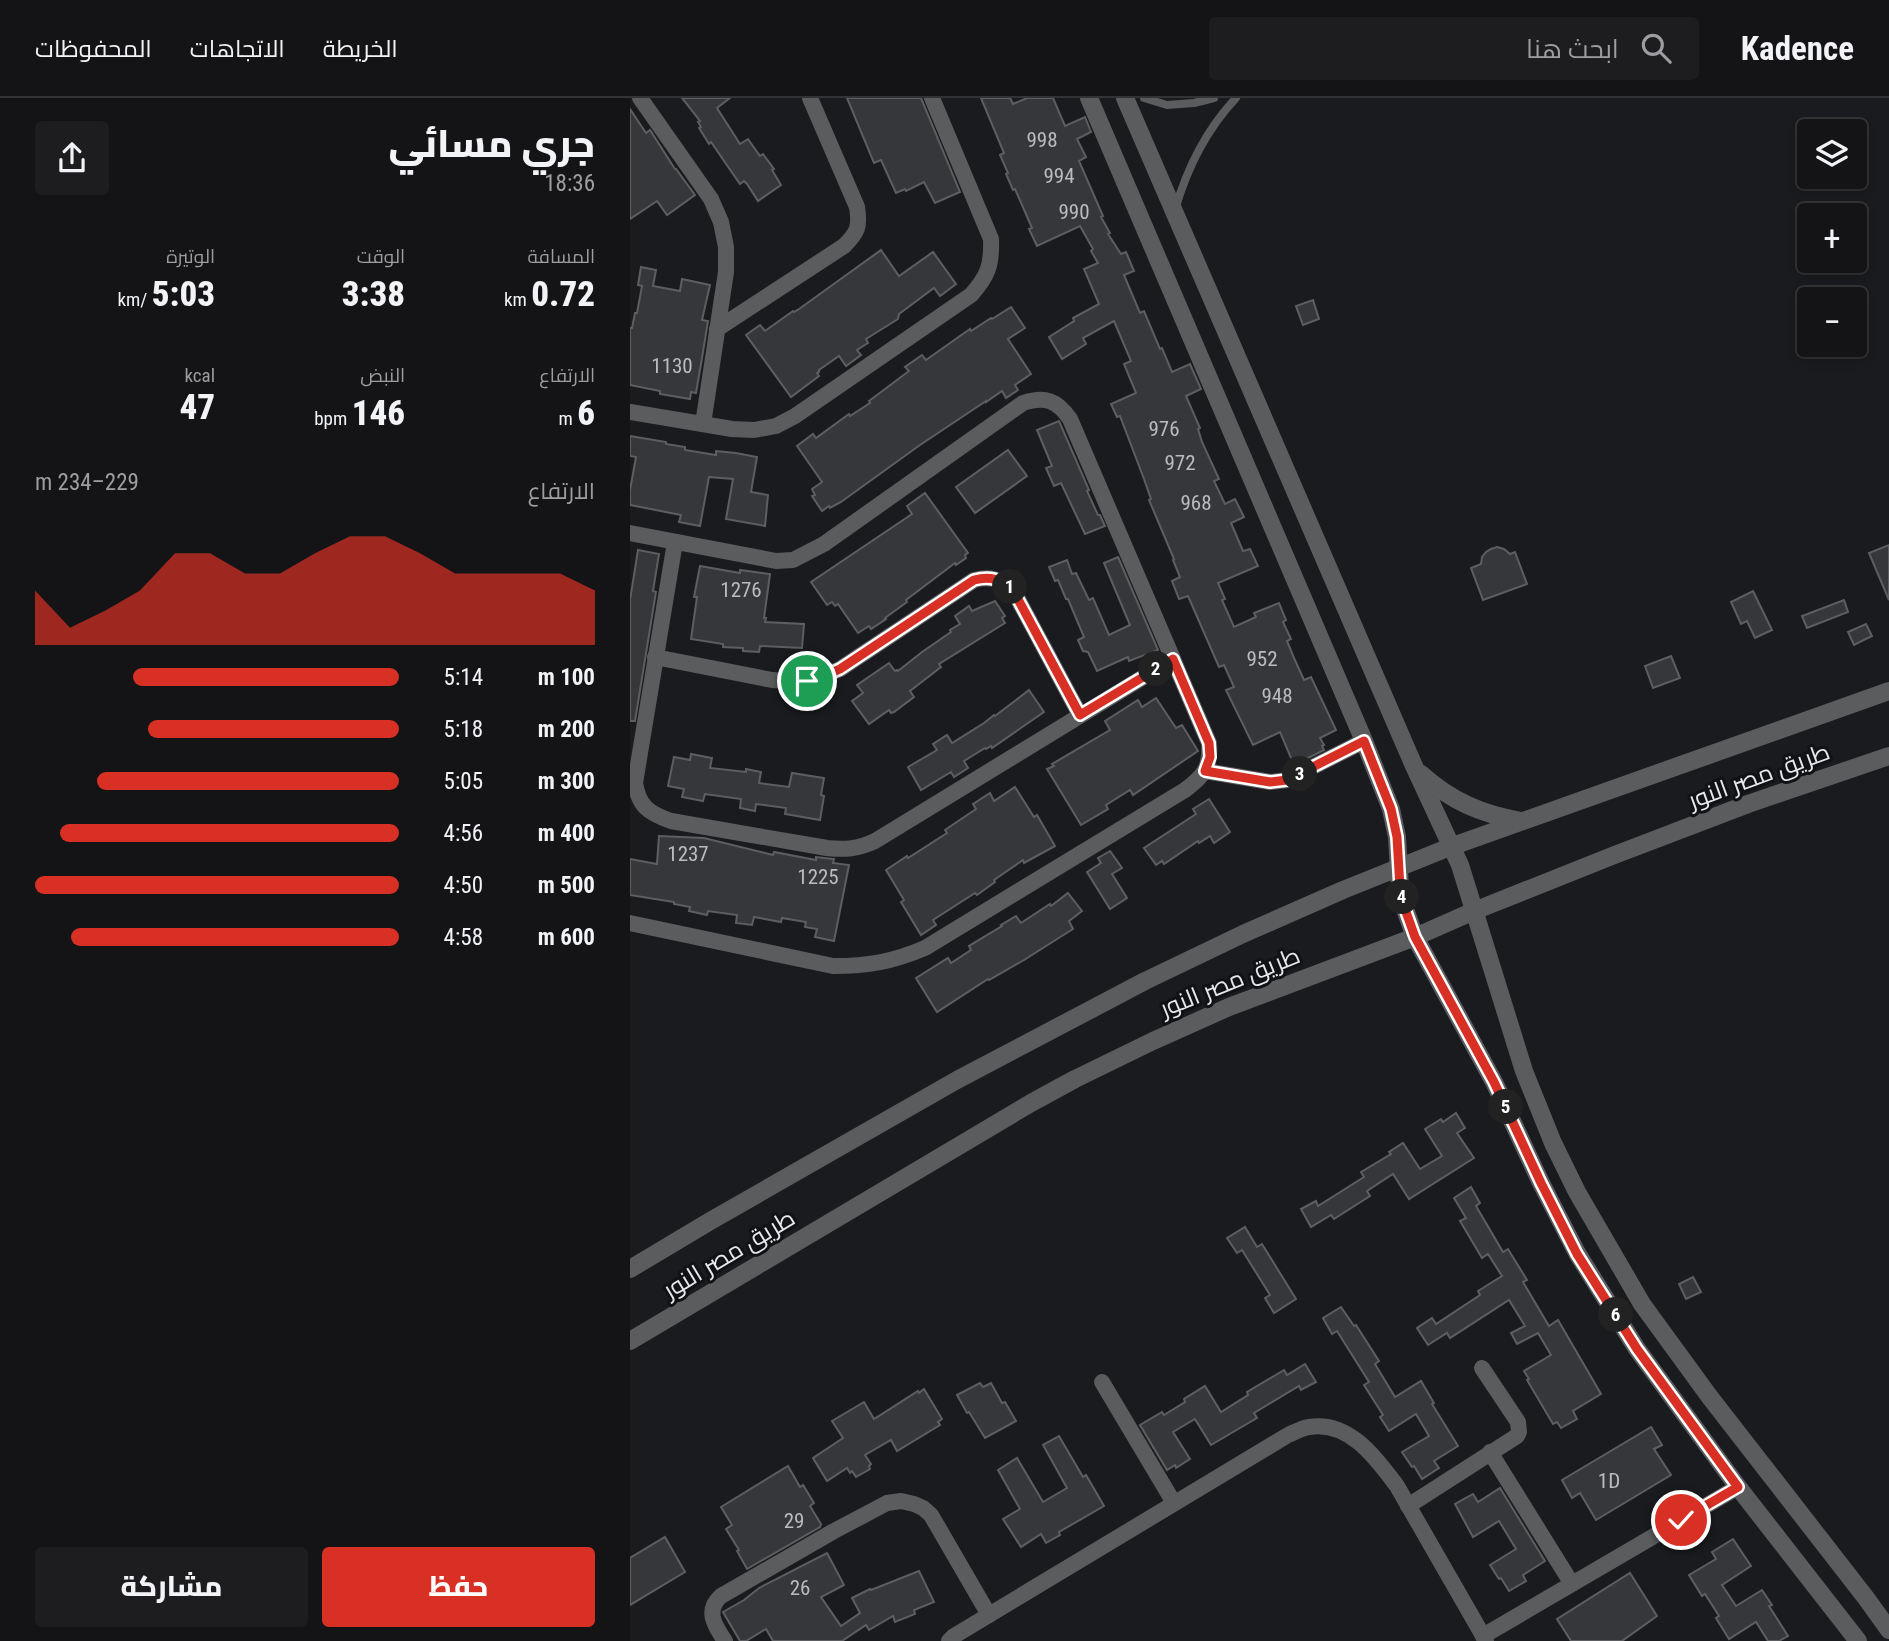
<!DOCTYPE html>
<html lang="ar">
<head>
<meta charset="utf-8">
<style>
  :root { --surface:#141416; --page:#1d1d1f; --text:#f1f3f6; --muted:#9d9ea1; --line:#333335; --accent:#d93025 }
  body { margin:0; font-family:"Roboto Condensed",Cairo,sans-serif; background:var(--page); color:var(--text); direction:rtl; height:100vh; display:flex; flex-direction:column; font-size:26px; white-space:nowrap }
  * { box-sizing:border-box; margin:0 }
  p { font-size:23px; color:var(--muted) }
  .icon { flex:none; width:38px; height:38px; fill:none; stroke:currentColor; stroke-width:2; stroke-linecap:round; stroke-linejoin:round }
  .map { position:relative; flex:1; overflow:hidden; direction:ltr }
  .drawer { display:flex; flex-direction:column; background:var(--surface); width:630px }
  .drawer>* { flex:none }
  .controls { position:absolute; left:1167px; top:21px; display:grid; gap:14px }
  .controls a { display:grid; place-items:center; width:70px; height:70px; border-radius:7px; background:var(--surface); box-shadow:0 4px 10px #0003,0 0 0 2px var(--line); font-size:35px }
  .pin { position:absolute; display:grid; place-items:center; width:60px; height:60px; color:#fff; margin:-30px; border:4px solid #fff; border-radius:50%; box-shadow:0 2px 7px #0007 }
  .km { position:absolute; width:35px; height:35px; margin:-18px; border-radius:50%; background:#222; color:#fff; font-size:19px; line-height:35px; text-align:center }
  .round { display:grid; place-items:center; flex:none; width:74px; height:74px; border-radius:7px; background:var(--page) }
  .head { display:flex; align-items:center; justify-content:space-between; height:119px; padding:0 35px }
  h1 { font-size:38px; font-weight:800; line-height:52px }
  .figures { display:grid; grid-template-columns:repeat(3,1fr); gap:10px; height:119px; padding:7px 35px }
  .figures div { display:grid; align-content:center }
  .figures b { font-size:35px; font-weight:800 }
  .figures small { font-size:19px; font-weight:400 }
  .figures p { font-size:19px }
  .chart { height:196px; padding:14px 35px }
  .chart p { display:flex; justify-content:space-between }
  .chart svg { width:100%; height:126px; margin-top:7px; fill:var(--accent); opacity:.7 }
  .primary-button { display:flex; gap:14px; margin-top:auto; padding:14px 35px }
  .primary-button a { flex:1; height:80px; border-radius:7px; background:var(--accent); color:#fff; font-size:28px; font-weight:800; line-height:80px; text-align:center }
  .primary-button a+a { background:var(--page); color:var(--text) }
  ul { padding:0 35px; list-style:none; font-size:23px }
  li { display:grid; grid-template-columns:112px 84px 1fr; align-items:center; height:52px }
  li i { height:18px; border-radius:9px; background:var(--accent) }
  header { display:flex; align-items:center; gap:42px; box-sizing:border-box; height:98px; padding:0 35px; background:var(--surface); border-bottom:2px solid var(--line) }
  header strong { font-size:33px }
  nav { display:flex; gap:38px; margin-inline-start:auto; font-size:24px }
  .search { width:490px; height:63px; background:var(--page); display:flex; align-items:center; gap:18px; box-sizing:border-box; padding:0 24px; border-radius:7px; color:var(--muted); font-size:26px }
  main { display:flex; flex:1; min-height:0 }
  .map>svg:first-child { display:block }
  .building { fill:#36373b; stroke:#5d5e62; stroke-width:2 }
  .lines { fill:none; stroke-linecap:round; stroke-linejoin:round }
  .service { stroke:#5b5c5e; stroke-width:8 }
  .minor { stroke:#5b5c5e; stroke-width:16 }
  .tertiary { stroke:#5b5c5e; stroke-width:18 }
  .route-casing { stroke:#fff; stroke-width:14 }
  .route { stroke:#d93025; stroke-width:9 }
  .labels { text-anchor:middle; stroke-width:6; stroke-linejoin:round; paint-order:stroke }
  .number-label { font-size:21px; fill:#bcbcbf }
  .street-label { font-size:24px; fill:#e8e9eb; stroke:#111215 }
</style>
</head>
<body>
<header>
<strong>Kadence</strong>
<div class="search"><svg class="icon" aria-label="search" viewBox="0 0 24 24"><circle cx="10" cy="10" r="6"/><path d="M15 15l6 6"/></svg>ابحث هنا</div>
<nav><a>الخريطة</a><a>الاتجاهات</a><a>المحفوظات</a></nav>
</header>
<main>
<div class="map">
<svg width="1259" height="1543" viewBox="0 0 1259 1543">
  <rect width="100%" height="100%" fill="#1a1b1e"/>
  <g class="building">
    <path d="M52,0H100L87,10L110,46L118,41L130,58L133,56L144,71L142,72L151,87L128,103L117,86L114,83L110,86L81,44L79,46L69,30L71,29L68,24L70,23Z"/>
    <path d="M217,0H291L330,94L305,105L294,84L276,93L275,91L266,95L251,62L244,65Z"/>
    <path d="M351,0H380L383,6L397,0H423L435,28L455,19L461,34L447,41L456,59L449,63L473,118L471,119L480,135L478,136L491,156L496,154L504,173L494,177L499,189L510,215L514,213L530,251L532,250L542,274L560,266L571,291L556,298L570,330L568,331L572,344L589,381L584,383L595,406L605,401L614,419L601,425L613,453L620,451L628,468L588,485L595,501L592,502L604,529L626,519L624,515L649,505L656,522L653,524L661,541L657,543L664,560L674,582L681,579L706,632L690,640L694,647L692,648L694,652L664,667L650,634L623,647L596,592L604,589L594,567L589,569L558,498L549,501L542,483L550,479L543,462L544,461L519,402L521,401L514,381L490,318L487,319L481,306L506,295L494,266L501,263L484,223L453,240L456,246L432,261L419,239L444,223L443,220L469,206L454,171L468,165L461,153L463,151L450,128L407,148L399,131L402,130L385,91L383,92L376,76L378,75L370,57L374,55Z"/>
    <path d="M0,11L16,35L20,32L45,71H46L65,97L37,117L27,103L0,121Z"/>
    <path d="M251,152L269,178L303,154L326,186L310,198L304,190L269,216L268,221L236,241L238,245L227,252L231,257L216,268L209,258L189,272V274L187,275L189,278L161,299L116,237L130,227L135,233L163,213L164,214L169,211Z"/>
    <path d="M11,169L26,172L23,188L50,193L52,181L80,187L72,222L78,223L72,260L66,295L61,294L60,301L30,296V293L0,287V230H2L5,215H7L12,188L8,187Z"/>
    <path d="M683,202L689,221L673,227L666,208Z"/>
    <path d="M381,209L395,230L378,241L401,276L385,287L388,292L376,300L372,293L356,304V303L290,347L211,404L200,410L199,408L192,413L182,398L185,397L182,391L192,384L167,348L183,336L186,340L219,316L220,318L240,305L239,303L279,273L275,269L292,257L296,262L340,231L341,233L361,220L362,221Z"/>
    <path d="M429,323L459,392L457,393L468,417H470L475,428L455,436L431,385L424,388L416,370L422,368L407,332Z"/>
    <path d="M0,338L36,344V346L55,349V352L86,357V353L106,355L127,359L121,394L138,397L135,428L96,421L103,381L79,379L70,428L49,424L51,417L0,407V392L6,359L0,358Z"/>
    <path d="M378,352L397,378L345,415L326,389Z"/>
    <path d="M295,395L338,455L335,457L336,460L326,467L325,465L276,502L277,504L255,520L256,521L241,531L239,528L228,535L208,506L205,508L202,504L197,507L181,484L282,416L277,408Z"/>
    <path d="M1259,447V502L1239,455Z"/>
    <path d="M867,449L874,451L880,456L885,454L897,486L853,502L841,470L851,466L852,459L856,454L861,451Z"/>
    <path d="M8,452L29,456L23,493L26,494L5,623H0V502Z"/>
    <path d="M488,459L528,552L499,563L498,559L467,573L458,554L453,553L448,542L454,539L438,501H436L428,482L425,483L419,469L437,462L442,476L446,475L459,502L463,500L479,537L500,527L474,465Z"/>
    <path d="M70,468L110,475V472L140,476L134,520H136L135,524L174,526L172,550L130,548L129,554L113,553V550L93,549V546L61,541L67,499H64Z"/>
    <path d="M1123,493L1142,532L1125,540L1117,523L1111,526L1101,504Z"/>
    <path d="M1214,502L1218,514L1177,530L1172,518Z"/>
    <path d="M365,503L375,518L372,520L375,525L309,566L311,569L280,593L284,599L264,614L261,615L259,612L239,626L222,603L233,595L227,587L259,565L265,573L267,572L268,573L292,554L321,534L320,532L330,526L325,518L339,508L342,513Z"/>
    <path d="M1236,526L1242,538L1224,547L1218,534Z"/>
    <path d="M1041,558L1050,580L1023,590L1015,568Z"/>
    <path d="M399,592L414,614L362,650L361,648L356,651L355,650L334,663L338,670L324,679L321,674L291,692L278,669L307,652L303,646L317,637L322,645L354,625L364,617L365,618Z"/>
    <path d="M526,600L546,630L552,627L568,653L503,697L500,692L476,707L478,711L451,727L417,671L424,668L422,666L480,632L475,623L508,602L512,609Z"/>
    <path d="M61,656L82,660L80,670L116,674V671L131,674L129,685L159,689L162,675L194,680L191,697L194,698L190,722L155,716L156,710L126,706L125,713L110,710L111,701L75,696L73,703L52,699L54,691L38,688L44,659L60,662Z"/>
    <path d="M385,689L404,719L407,717L425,748L394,765L393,762L364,782L365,784L347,797L345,795L303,822L306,827L291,837L271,804L274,802L256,772L277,758L278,760L317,735L315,732L346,711L343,706L360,695L364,703Z"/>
    <path d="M579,701L600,734L584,745L580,738L569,745L568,743L534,766L532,763L526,767L514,750L566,716L563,711Z"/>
    <path d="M29,738L74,740L143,757L144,754L186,762V759L204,761L203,765L219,767L204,843L185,839L187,831L175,829L176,824L152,820L151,824L124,819L122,827L106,825L107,817L78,813L77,817L59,813L60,809L44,806V804L0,797V761L27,766Z"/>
    <path d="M480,753L492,770L482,776L497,800L480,811L457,774L471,765L468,760Z"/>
    <path d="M438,795L452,813L439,823L443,831L394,862L359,882L358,881L307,914L286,880L318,860L321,865L341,852L339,848L372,828L371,827L386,818L391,825L420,806L421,808Z"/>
    <path d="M826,1015L835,1030L827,1035L844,1060L779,1101L763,1076L737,1093L740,1098L704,1121L701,1117L681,1129L671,1111L686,1103L688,1108L734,1079L731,1074L761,1056L759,1054L773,1045L790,1071L812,1058L795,1031L811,1021L813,1024Z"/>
    <path d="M841,1089L850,1105L846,1108L873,1154L878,1151L897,1182L893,1184L919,1228L928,1222L971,1296L943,1313L947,1321L931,1330L927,1324L923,1326L897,1282L899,1281L894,1273L921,1257L908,1235L887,1246L881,1235L895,1228L879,1202L820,1240L817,1235L798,1247L787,1230L802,1220L806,1226L850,1197L848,1193L872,1178L858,1156L852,1160L830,1123L836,1120L824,1100Z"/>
    <path d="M615,1129L627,1149L632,1146L666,1201L644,1215L635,1200L640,1197L612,1152L607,1155L597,1140Z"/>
    <path d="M1063,1179L1071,1194L1056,1201L1049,1186Z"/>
    <path d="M711,1209L724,1228L726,1227L749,1263L745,1266L765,1299L791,1283L804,1305L802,1306L828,1348L804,1363L809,1370L792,1381L784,1368L782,1369L772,1354L799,1338L786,1316L759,1333L750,1319L753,1317L734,1287L739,1284L707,1233L702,1236L693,1220Z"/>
    <path d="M675,1266L686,1284L671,1292L669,1288L624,1315L627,1320L581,1347L565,1321L543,1334L560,1361L546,1370L545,1367L537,1372L510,1327L532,1314L534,1317L555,1304L554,1301L575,1288L591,1314L618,1297L617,1294L654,1272L657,1277Z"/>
    <path d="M350,1285L353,1289L361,1285L372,1305L375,1304L386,1323L355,1340L339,1314L337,1315L327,1297Z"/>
    <path d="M294,1291L312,1321L308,1324L310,1327L267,1353L261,1342L235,1357L241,1366L239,1368L240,1371L226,1379L222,1373L220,1375L217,1370L197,1383L183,1360L213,1340L202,1323L234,1304L244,1321L288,1293L289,1295Z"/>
    <path d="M1021,1329L1032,1347L1024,1351L1041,1377L966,1422L950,1395L942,1400L932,1382Z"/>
    <path d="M429,1338L453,1379L456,1377L474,1408L429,1434L430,1437L416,1445L411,1436L391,1449L373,1421L390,1411L368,1372L387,1360L413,1404L437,1390L413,1347Z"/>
    <path d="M158,1368L170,1389L173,1387L184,1405L180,1408L191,1426L190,1429L117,1471L107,1453L109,1452L96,1431L102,1427L91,1409Z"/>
    <path d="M870,1390L915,1463L893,1477L896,1483L879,1493L871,1480L869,1481L860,1467L886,1451L869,1423L843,1439L825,1406L843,1396L848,1404Z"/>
    <path d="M35,1439L55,1474L0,1507V1460Z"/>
    <path d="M1103,1441L1121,1468L1092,1487L1106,1508L1132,1492L1142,1507L1139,1508L1158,1538L1149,1543H1138L1126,1524L1099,1541L1086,1520L1089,1518L1075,1496L1072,1498L1059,1477L1086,1461L1082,1454Z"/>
    <path d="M197,1455L214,1487L191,1499L211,1528L230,1515L222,1500L240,1491L241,1492L289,1473L304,1504L284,1512L285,1516L265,1524L263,1518L239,1532L236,1527L212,1543H143L136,1531L116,1543H110L93,1514L114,1502L129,1490Z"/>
    <path d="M1000,1475L1027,1518L992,1543H941L927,1521Z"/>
  </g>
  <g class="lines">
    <g class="service">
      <path d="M514,0L537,7L564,5L584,0"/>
      <path d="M545,112C557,70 576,32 606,0"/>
    </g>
    <g class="minor">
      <path d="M10,0L81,101L91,124L96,149V174L73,326"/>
      <path d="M87,231L214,148C228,134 230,129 227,109L180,0"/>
      <path d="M0,314L102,331L124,332L146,328L165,318L341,197C358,178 362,167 361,141L302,0"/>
      <path d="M0,435L146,463L163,462L194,446L393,305C415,298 427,302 440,321L579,645C581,669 574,678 555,692L295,850C262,864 238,868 203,868L0,825"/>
      <path d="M45,444L5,685C9,708 18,715 41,723L197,750C215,752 228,751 245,743L543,561"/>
      <path d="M25,559L142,582C167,584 187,582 210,571L344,482C360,478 371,481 383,492L450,617"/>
      <path d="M575,673L640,684L657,682L734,643"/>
      <path d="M472,1284L544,1405"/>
      <path d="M860,1354L942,1486"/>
      <path d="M778,1408L887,1338L889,1334L888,1324L852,1270"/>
      <path d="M853,1538L1108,1389"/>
      <path d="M95,1543C84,1527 75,1512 91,1498L204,1433L257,1405L271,1403L284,1406L293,1410L301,1417L359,1517"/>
      <path d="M319,1543L324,1538L658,1337C665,1334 672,1330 679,1329C719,1322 746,1360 767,1388L856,1543"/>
    </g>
    <g class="tertiary">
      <path d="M459,0L734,643L761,711L767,739L770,790L775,811L785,839L864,984L911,1085L947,1155L1007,1251L1108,1389L1228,1543"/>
      <path d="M495,0L784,668L830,767L894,973L923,1045L947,1094L1012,1206L1079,1298L1236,1500L1259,1532"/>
      <path d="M791,676C821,703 851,716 891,723"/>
      <path d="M0,1171L82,1122L327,982L515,883L613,836L713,792L820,749L1259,593"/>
      <path d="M0,1243L401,1005L445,981L523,943L599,909L785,839L844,813L982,758L1118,706L1259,658"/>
    </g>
  </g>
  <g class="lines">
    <defs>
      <path id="route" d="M177,583L194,578L210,571L344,482C360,478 371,481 383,492L450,617L543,561L579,645L580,659L575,673L640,684L657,682L734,643L761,711L767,739L770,790L775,811L785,839L864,984L911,1085L947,1156L1007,1251L1108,1389L1051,1422"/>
    </defs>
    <use href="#route" class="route-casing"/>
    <use href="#route" class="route"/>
  </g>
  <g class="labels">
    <g class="number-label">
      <text x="412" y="49">998</text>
      <text x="429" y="85">994</text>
      <text x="444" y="121">990</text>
      <text x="42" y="275">1130</text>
      <text x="534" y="338">976</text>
      <text x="550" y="372">972</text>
      <text x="566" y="412">968</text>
      <text x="111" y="499">1276</text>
      <text x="632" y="568">952</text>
      <text x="647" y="605">948</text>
      <text x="58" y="763">1237</text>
      <text x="188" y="786">1225</text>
      <text x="979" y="1390">1D</text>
      <text x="164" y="1430">29</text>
      <text x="170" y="1497">26</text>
    </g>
    <g class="street-label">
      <text transform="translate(1129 678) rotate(-20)" y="8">طريق مصر النور</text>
      <text transform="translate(600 884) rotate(-22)" y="8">طريق مصر النور</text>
      <text transform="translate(99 1156) rotate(-31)" y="8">طريق مصر النور</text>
    </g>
  </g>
</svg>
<div class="controls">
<a><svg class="icon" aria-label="layers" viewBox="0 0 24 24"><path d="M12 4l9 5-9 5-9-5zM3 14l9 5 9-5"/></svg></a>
<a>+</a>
<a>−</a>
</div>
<div class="pin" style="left:177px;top:583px;background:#1e9e55"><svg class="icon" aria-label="arrive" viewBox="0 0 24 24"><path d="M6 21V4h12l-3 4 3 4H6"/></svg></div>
<div class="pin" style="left:1051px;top:1422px;background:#d93025"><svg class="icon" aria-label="check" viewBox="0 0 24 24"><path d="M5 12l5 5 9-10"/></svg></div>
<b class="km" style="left:380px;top:489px">1</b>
<b class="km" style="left:526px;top:571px">2</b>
<b class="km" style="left:670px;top:676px">3</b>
<b class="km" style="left:772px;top:799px">4</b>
<b class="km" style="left:876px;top:1009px">5</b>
<b class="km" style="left:986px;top:1217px">6</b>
</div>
<section class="drawer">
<div class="head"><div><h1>جري مسائي</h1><p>18:36</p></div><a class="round"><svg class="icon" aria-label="share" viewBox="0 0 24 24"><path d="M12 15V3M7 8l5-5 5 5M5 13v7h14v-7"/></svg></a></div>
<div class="figures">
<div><p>المسافة</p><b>0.72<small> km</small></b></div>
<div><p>الوقت</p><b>3:38</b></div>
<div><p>الوتيرة</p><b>5:03<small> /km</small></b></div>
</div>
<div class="figures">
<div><p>الارتفاع</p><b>6<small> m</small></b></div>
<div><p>النبض</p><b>146<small> bpm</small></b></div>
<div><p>kcal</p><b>47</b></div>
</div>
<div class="chart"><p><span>الارتفاع</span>229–234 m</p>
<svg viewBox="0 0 160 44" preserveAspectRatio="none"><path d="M0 44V25L10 38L20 32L30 25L40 12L50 12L60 19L70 19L80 12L90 6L100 6L110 12L120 19L130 19L140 19L150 19L160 25V44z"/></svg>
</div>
<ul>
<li><b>100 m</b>5:14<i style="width:73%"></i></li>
<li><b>200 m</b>5:18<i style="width:69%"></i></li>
<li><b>300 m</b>5:05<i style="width:83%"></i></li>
<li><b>400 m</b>4:56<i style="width:93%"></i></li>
<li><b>500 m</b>4:50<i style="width:100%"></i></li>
<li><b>600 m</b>4:58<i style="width:90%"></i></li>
</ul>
<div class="primary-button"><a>حفظ</a><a>مشاركة</a></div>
</section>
</main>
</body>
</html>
